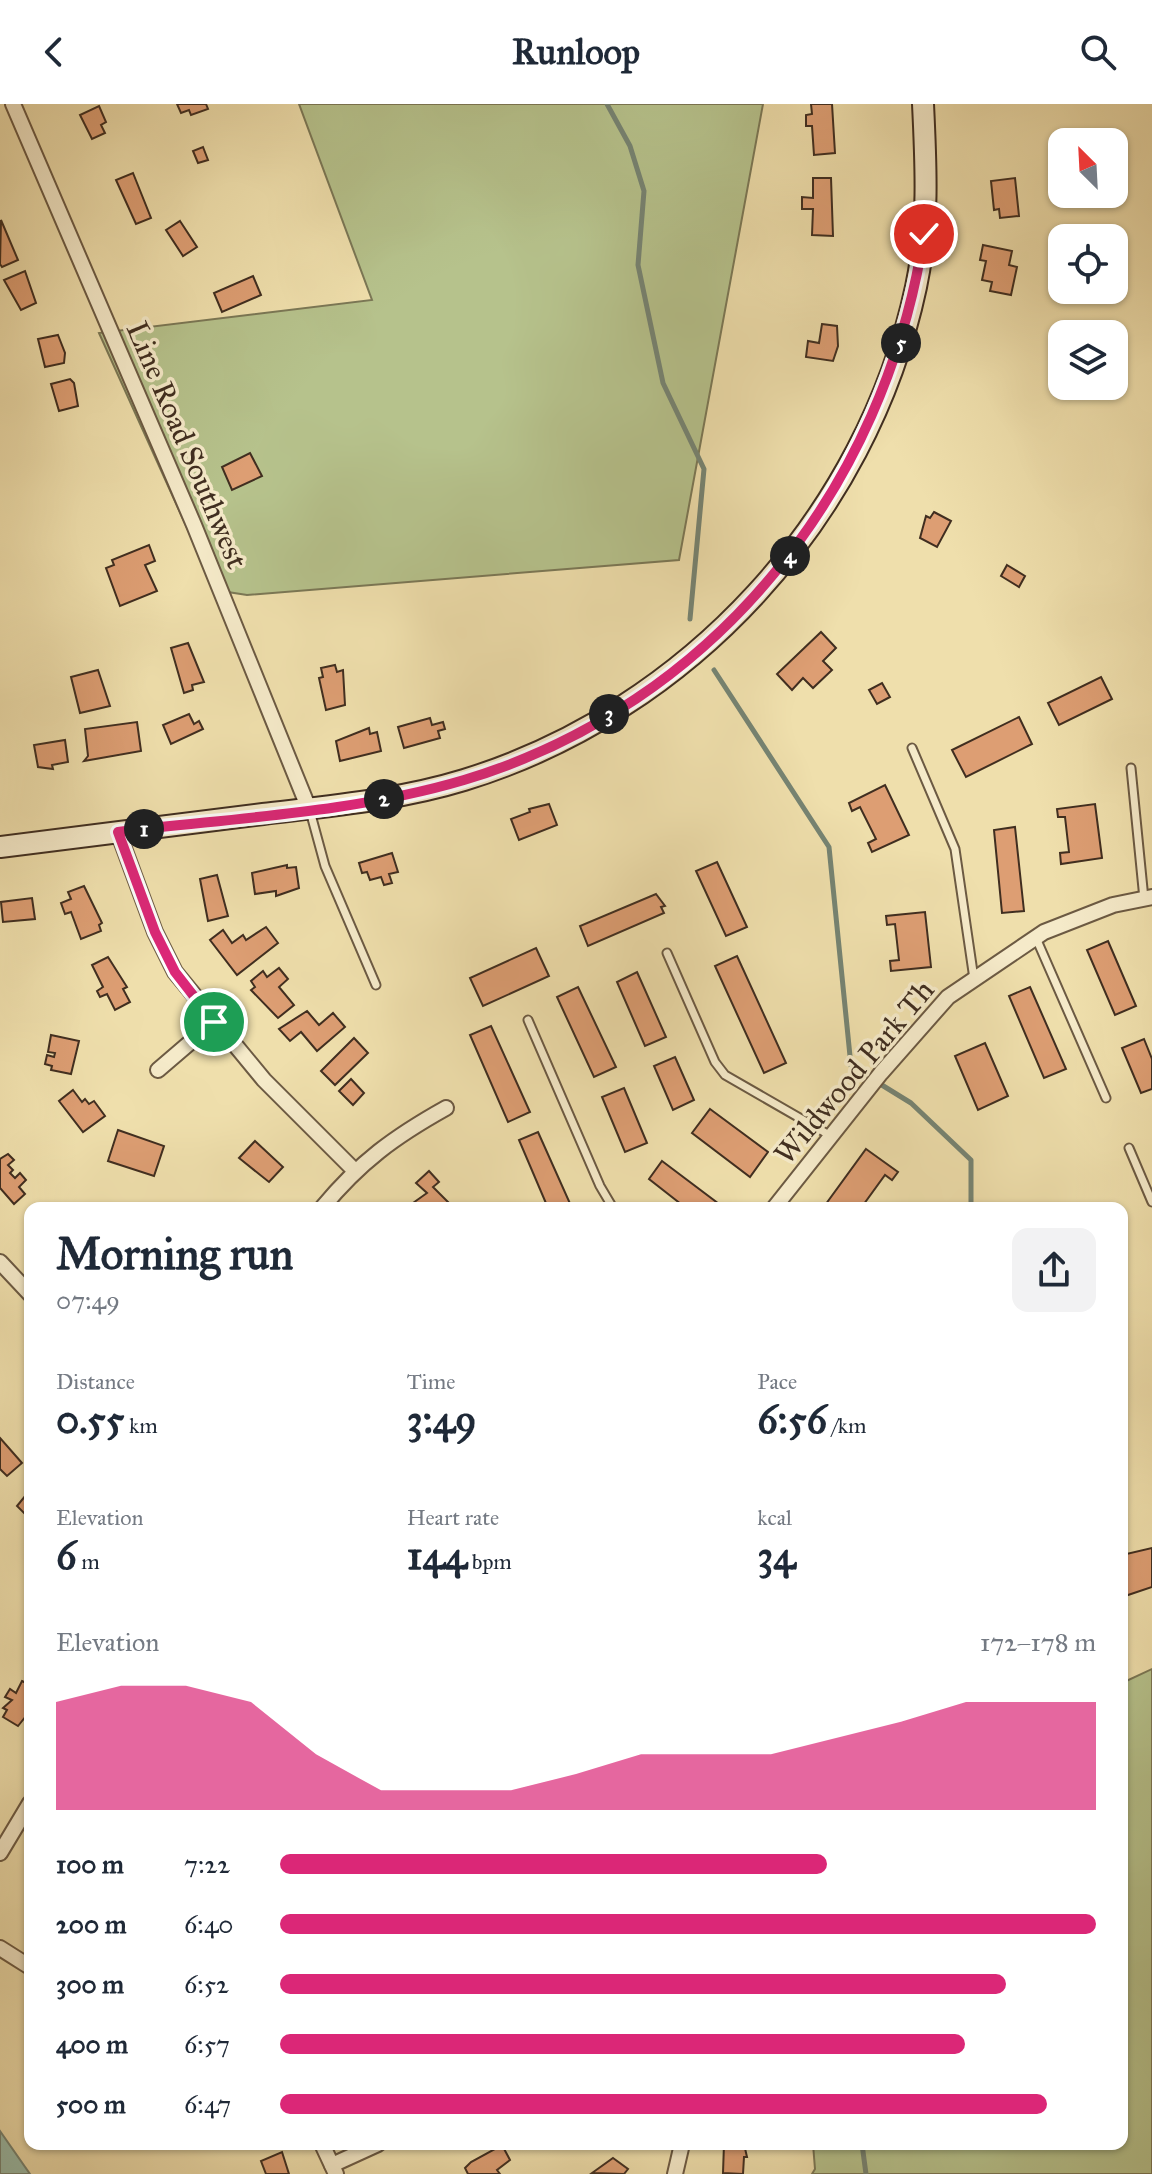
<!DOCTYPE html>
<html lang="en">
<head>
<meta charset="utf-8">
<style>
  :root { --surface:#fff; --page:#f2f2f3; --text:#1f2937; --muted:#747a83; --accent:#db2777 }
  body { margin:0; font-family:"IM FELL Great Primer",serif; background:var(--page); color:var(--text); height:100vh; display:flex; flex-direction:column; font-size:30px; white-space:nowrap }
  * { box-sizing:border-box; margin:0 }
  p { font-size:26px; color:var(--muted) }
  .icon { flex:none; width:44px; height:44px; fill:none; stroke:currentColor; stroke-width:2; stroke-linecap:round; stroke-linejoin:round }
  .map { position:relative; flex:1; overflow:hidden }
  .side { position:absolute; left:24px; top:1098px; width:1104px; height:948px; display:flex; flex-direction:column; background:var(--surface); border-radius:16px; box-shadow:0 2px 6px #0004 }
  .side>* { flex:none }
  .needle { width:52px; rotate:336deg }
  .controls { position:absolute; left:1048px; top:24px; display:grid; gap:16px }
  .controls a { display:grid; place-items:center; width:80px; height:80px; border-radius:16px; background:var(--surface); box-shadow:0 2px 6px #0004; font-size:40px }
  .pin { position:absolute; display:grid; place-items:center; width:68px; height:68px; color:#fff; margin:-34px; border:4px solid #fff; border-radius:50%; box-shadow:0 2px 8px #0007 }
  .km { position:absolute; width:40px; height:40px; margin:-20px; border-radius:50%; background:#222; color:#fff; font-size:22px; line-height:40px; text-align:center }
  .round { display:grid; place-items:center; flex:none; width:84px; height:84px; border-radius:16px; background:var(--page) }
  .summary { display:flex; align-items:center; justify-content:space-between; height:136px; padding:0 32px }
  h1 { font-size:44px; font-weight:700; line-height:60px }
  .stats { display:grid; grid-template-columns:repeat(3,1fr); gap:12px; height:136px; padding:8px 32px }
  .stats div { display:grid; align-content:center }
  .stats b { font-size:40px; font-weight:700 }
  .stats small { font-size:22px; font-weight:400 }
  .stats p { font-size:22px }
  .chart { height:224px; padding:16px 32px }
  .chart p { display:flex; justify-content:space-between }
  .chart svg { width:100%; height:144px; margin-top:8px; fill:var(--accent); opacity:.7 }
  ul { padding:0 32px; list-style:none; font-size:26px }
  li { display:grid; grid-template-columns:128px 96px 1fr; align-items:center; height:60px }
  li i { height:20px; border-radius:10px; background:var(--accent) }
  header { display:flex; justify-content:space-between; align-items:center; height:104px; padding:0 32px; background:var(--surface); font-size:36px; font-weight:700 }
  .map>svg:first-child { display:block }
  .green { fill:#b6c28c; stroke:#7b7856; stroke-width:2 }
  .water { fill:#9abdaa; stroke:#768473; stroke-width:2 }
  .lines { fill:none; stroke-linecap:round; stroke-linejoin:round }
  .stream { stroke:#768473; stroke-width:5 }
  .building { fill:#dd9e73; stroke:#402e20; stroke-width:2 }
  .lane-casing { stroke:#6c5a43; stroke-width:11 }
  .street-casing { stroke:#6c5a43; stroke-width:18 }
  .secondary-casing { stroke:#402e20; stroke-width:24 }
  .lane { stroke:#f5eac9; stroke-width:7 }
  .street { stroke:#f5eac9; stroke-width:14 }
  .secondary { stroke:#f5eac9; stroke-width:20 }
  .route-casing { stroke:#fff; stroke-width:16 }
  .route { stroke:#db2777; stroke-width:10 }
  .labels { text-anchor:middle; stroke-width:7; stroke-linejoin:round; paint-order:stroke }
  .street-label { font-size:30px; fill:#402e20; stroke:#f5eac9 }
</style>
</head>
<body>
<header><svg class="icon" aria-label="back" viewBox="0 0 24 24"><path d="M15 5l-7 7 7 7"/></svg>Runloop<svg class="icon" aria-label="search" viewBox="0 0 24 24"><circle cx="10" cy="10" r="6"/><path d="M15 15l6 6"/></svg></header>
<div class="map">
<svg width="1152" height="2070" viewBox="0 0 1152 2070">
  <rect width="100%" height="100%" fill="#efdfac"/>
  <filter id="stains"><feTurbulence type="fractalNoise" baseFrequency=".0025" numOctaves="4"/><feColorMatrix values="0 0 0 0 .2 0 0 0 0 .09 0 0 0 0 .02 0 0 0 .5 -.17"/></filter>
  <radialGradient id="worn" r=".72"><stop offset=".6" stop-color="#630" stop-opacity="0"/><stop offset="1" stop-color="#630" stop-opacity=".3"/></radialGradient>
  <g class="green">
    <path d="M299,0H763L679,456L247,491L215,486L99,229L372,196Z"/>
    <path d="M1152,1565V2070H812L815,2065L813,2040H1122V1579Z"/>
  </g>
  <path class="water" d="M0,2027L30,2070H0Z"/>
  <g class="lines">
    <g class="stream">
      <path d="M607,0L630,42L644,87L638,161L663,279L704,365L690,515"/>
      <path d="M714,566L829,743L851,962L911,999L971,1056V1104"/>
      <path d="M862,2040L866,2070"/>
    </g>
  </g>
  <g class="building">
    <path d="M177,0H206L208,5L191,11L189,6L181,9Z"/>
    <path d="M811,0H832L835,49L814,51L812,22H806V11L812,10Z"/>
    <path d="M99,2L106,18L101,21L105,29L92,35L80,11Z"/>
    <path d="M203,43L208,56L198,59L193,47Z"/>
    <path d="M133,69L151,114L136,120L116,76Z"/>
    <path d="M813,74H831L833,132L812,131L813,105H802V93L813,94Z"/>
    <path d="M1015,74L1019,112L1000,114L999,105L994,106L991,77Z"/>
    <path d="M1,116L18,156L2,163L0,160Z"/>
    <path d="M180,117L197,143L183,152L166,126Z"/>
    <path d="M983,141L1012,147L1009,161L1017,163L1011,191L990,187L992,178L982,176L986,157L980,156Z"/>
    <path d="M25,167L36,199L21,206L4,176Z"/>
    <path d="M253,172L261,191L222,208L214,189Z"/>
    <path d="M822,220L837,222L838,242L833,257L806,253L808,237L819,239Z"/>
    <path d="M58,231L65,249L64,259L45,263L38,235Z"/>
    <path d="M70,275L74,279L78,302L59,307L51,280Z"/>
    <path d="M250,349L262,372L232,386L222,363Z"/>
    <path d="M934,408L951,417L937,443L920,434L926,412L930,414Z"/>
    <path d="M149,441L155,457L145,461L157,487L120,502L106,464L114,461L112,456Z"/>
    <path d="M1007,461L1025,472L1019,483L1001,472Z"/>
    <path d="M821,528L836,544L823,557L832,566L813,584L803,574L792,586L777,570Z"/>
    <path d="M188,539L204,578L192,581L193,586L184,589L171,544Z"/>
    <path d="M335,561L337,568L343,566L345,601L326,606L319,574L323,573L321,564Z"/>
    <path d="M98,566L110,602L80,609L71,573Z"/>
    <path d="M1101,573L1112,595L1059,621L1048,599Z"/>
    <path d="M882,579L890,593L877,600L869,586Z"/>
    <path d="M189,610L194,620L199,617L203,625L171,640L163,621Z"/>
    <path d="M1019,613L1032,640L966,673L952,646Z"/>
    <path d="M430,614L432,621L443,618L445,625L438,627L440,634L404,644L398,623Z"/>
    <path d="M137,618L141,647L84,657L88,652L85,625Z"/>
    <path d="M369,624L370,630L377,628L381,647L340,657L336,637Z"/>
    <path d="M65,636L68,658L52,661L53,665L38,663L34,641Z"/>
    <path d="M885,681L909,731L872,748L868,739L876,735L860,703L852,707L849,699Z"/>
    <path d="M549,700L557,721L519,736L511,715L530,708L529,705Z"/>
    <path d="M1095,700L1102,754L1061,760L1060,749L1069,748L1065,713H1058L1057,705Z"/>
    <path d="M1015,723L1024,807L1002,809L994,726Z"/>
    <path d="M392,749L398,768L389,770L392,779L384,781L381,773L370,776L367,768L362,769L359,759Z"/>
    <path d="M717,758L747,823L726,832L696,767Z"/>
    <path d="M287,761V764L296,763L299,784L276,792V787L255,790L252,769Z"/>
    <path d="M217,771L228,812L208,817L200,775Z"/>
    <path d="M84,782L102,819L99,821L101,827L81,835L71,808L65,810L61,799L71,795L68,788Z"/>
    <path d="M656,790L665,802L661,803L664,809L588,842L580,822Z"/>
    <path d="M32,794L35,815L3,818L1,798Z"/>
    <path d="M925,808L931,863L891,867L890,857L899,856L895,820L887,821L886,812Z"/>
    <path d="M266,823L278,839L237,871L210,836L223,826L232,839L243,831L246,836Z"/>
    <path d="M1108,837L1136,902L1115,911L1087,846Z"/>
    <path d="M536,844L549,872L483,902L470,874Z"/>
    <path d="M737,852L786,959L764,969L715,862Z"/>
    <path d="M108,853L127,883L123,885L130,898L115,906L107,890L100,893L97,887L103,883L92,861Z"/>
    <path d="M279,864L288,875L279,883L294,901L278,914L251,886L255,883L251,877L263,867L267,873Z"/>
    <path d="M637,868L666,933L645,942L617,878Z"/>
    <path d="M578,883L616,963L594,973L557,893Z"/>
    <path d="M1030,883L1066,965L1044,974L1009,892Z"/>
    <path d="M307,907L319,921L333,909L345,923L317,947L301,928L290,937L279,925Z"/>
    <path d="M491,922L530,1008L508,1018L470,931Z"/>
    <path d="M51,931L79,937L71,970L51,966L52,962L45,960L47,951L54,953L55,949L48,948Z"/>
    <path d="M354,934L368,949L335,981L321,967Z"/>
    <path d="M1144,935L1152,955V985L1141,989L1122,944Z"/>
    <path d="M985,939L1008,992L978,1006L955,952Z"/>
    <path d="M675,953L694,996L673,1006L654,962Z"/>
    <path d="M351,975L364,989L353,1001L339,987Z"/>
    <path d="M624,984L647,1039L625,1048L602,993Z"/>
    <path d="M73,986L82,998L85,995L89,1000L94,997L105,1012L83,1028L59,997Z"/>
    <path d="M710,1005L768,1048L750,1073L692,1029Z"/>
    <path d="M118,1026L164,1042L154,1072L108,1057Z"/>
    <path d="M538,1028L572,1104H548L519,1036Z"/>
    <path d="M255,1037L283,1063L269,1078L239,1054Z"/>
    <path d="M866,1045L898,1068L892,1076L885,1071L861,1104H823Z"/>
    <path d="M8,1050L14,1056L8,1061L13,1066L10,1069L15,1074L20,1069L26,1076L19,1083L25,1090L14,1100L0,1084V1055Z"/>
    <path d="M662,1057L719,1100L716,1104H686L649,1075Z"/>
    <path d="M429,1067L439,1078L433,1083L454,1104H406L427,1089L416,1079Z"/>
    <path d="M0,1334L22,1359L7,1372L0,1365Z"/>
    <path d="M30,1386V1404L24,1409L17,1402Z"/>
    <path d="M1152,1444V1483L1122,1493V1451Z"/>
    <path d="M22,1577L30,1581V1607L18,1622L3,1613L7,1606L3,1604L12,1596L5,1593L10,1585L16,1589Z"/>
    <path d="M724,2040H744L747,2053H744L743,2070L723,2069Z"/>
    <path d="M502,2041L510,2056L497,2066L500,2070H468L465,2064L471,2058Z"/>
    <path d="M282,2048L289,2070H266L261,2057Z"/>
    <path d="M613,2054L628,2065L624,2070L592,2069Z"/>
  </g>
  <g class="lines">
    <defs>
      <g id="lane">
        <path d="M912,644L955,745L974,875"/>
        <path d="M1131,664L1144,795"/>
        <path d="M310,707L325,762L376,881"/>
        <path d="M1036,834L1106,994"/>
        <path d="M667,849L715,958L725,971L831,1032"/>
        <path d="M528,916L600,1082L613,1104"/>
        <path d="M1129,1044L1152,1098"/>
      </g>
      <g id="street">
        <path d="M13,0L194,421L309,705"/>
        <path d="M118,728L155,828L175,868L264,976L354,1066"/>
        <path d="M158,966L214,918"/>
        <path d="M322,1104C360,1058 394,1033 446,1004"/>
        <path d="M774,1104L881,969L948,893L1044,828L1113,801L1152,793"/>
        <path d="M0,1158L30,1190"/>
        <path d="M0,1749L30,1699"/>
        <path d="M0,1844L30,1863"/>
        <path d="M322,2040L336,2070"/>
        <path d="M332,2061L378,2040"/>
        <path d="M675,2070L682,2040"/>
      </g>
      <path id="secondary" d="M0,743C88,732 175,721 263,710C330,702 399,696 464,676C689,607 867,413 916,183C929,122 926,61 923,0"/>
    </defs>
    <use href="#lane" class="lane-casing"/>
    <use href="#street" class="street-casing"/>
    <use href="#secondary" class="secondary-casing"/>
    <use href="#lane" class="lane"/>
    <use href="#street" class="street"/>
    <use href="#secondary" class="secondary"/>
  </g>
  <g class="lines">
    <defs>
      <path id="route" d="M214,918L175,868L155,828L118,728C232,714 353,709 464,676C714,601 886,384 924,130"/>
    </defs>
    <use href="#route" class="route-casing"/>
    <use href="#route" class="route"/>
  </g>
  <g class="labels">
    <g class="street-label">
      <text transform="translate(187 341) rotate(67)" y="10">Line Road Southwest</text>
      <text transform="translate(854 968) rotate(-50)" y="10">Wildwood Park Th</text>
    </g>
  </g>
  <rect width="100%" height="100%" filter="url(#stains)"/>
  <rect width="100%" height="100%" fill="url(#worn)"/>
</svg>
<div class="controls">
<a><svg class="needle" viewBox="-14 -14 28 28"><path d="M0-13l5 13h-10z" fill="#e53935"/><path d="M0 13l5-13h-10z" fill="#747a83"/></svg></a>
<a><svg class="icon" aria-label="locate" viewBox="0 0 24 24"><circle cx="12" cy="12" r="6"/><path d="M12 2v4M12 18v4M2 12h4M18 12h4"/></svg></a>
<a><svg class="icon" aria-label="layers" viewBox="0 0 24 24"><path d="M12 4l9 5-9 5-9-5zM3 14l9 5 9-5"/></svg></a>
</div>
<div class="pin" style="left:214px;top:918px;background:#1e9e55"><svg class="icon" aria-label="arrive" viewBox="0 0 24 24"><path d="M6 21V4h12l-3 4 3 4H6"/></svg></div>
<div class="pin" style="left:924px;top:130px;background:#d93025"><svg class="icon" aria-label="check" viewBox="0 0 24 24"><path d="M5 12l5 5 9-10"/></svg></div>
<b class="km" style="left:144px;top:725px">1</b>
<b class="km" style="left:384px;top:695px">2</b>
<b class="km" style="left:609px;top:610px">3</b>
<b class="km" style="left:790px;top:452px">4</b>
<b class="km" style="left:901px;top:239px">5</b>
<section class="side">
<div class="summary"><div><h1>Morning run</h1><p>07:49</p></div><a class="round"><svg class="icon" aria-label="share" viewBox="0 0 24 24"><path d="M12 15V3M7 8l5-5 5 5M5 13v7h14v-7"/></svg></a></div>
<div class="stats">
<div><p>Distance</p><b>0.55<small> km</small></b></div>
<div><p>Time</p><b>3:49</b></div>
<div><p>Pace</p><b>6:56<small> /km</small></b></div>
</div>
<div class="stats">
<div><p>Elevation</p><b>6<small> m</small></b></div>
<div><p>Heart rate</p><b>144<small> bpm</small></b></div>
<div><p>kcal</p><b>34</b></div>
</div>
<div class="chart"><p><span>Elevation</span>172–178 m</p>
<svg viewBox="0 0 160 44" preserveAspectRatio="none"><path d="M0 44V11L10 6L20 6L30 11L40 27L50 38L60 38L70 38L80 33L90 27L100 27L110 27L120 22L130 17L140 11L150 11L160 11V44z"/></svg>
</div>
<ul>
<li><b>100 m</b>7:22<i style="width:67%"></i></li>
<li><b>200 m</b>6:40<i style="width:100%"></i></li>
<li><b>300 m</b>6:52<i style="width:89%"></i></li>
<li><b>400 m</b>6:57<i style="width:84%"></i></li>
<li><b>500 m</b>6:47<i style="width:94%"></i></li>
</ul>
</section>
</div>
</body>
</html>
